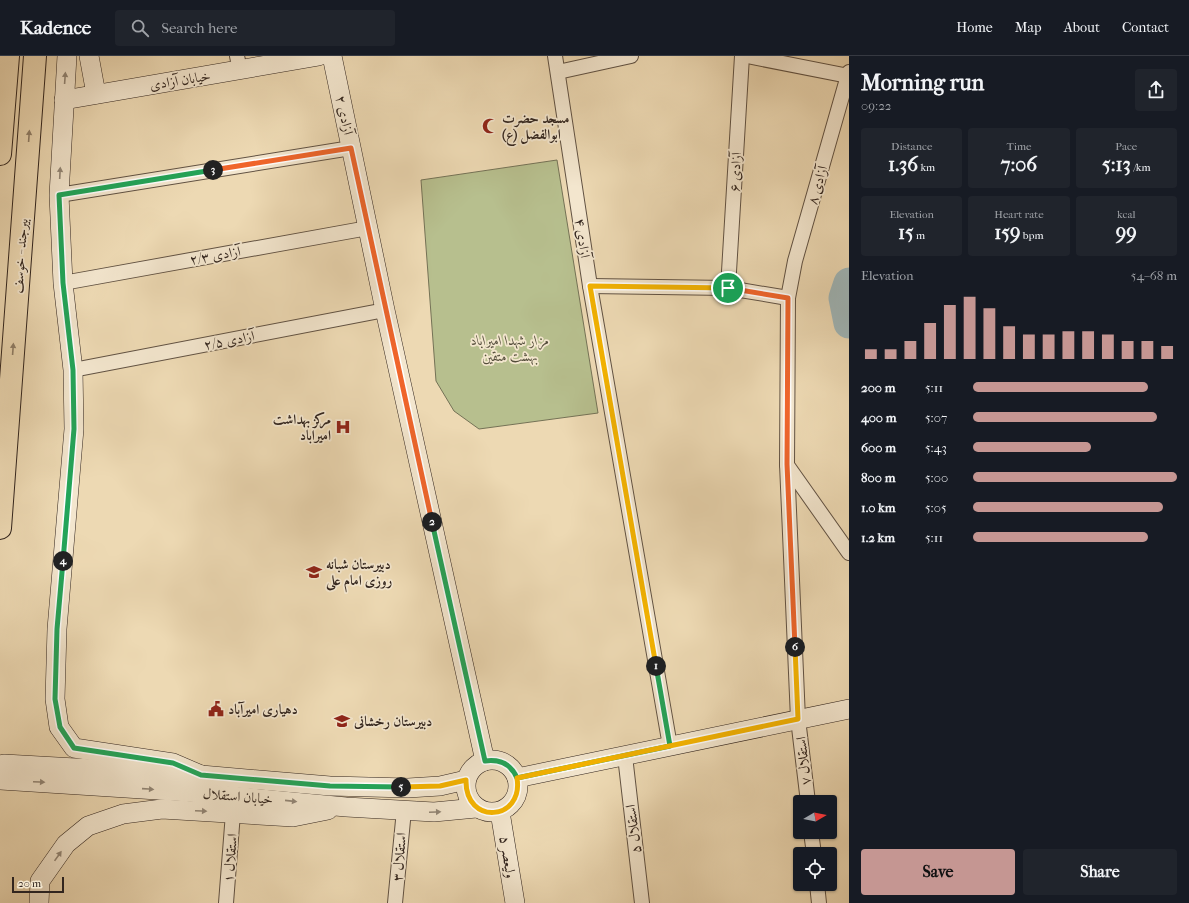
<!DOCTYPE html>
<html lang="en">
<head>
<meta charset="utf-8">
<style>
  :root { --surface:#171b24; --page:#20242c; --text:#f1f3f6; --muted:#9ea1a6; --line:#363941; --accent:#c59692 }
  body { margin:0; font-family:"IM FELL French Canon",Amiri,serif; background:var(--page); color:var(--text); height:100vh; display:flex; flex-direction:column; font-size:15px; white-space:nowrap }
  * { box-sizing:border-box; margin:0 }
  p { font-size:13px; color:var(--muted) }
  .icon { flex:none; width:22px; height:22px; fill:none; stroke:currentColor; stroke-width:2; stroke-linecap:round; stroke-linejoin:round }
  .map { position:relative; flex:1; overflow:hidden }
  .panel { display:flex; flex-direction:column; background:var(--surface); width:340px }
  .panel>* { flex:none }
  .needle { width:26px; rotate:80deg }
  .controls { position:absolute; left:793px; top:739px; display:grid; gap:8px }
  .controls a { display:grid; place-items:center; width:44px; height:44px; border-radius:4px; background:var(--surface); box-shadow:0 1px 3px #0004; font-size:20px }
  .scale { position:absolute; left:12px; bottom:10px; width:52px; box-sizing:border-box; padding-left:4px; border:2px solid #32251e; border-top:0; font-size:11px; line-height:14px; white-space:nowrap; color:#32251e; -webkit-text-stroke:3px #f3e6ce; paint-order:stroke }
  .pin { position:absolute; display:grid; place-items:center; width:34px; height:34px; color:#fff; margin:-17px; border:2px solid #fff; border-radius:50%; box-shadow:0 1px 4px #0007 }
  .km { position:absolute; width:20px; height:20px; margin:-10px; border-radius:50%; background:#222; color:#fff; font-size:11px; line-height:20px; text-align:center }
  .round { display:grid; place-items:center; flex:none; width:42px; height:42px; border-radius:4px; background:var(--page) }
  .summary { display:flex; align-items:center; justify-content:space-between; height:68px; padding:0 12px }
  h1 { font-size:22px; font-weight:700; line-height:30px }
  .stats { display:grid; grid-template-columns:repeat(3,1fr); gap:6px; height:68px; padding:4px 12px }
  .stats div { display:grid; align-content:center; border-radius:4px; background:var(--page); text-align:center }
  .stats b { font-size:20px; font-weight:700 }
  .stats small { font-size:11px; font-weight:400 }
  .stats p { font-size:11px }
  .chart { height:112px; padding:8px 12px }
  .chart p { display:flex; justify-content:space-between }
  .chart svg { width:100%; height:72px; margin-top:4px; stroke:var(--accent); stroke-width:6 }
  .button { display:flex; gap:8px; margin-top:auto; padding:8px 12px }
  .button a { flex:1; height:46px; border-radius:4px; background:var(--accent); color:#111; font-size:16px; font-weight:700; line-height:46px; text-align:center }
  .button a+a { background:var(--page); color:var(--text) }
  ul { padding:0 12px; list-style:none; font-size:13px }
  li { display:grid; grid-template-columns:64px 48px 1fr; align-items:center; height:30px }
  li i { height:10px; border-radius:5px; background:var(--accent) }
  header { display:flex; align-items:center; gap:24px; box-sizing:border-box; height:56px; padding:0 20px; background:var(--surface); border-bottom:1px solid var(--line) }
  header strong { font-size:19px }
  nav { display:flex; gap:22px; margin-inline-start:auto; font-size:14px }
  .search { width:280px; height:36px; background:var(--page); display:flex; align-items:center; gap:10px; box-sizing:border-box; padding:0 14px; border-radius:4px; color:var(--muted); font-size:15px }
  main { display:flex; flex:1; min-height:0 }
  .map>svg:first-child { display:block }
  .green { fill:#b7bf8e; stroke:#747256 }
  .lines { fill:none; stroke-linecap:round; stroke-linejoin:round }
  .river { stroke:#a0b7b9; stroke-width:31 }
  .street-casing { stroke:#615243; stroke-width:16 }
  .secondary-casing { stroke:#32251e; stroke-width:20 }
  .highway-casing { stroke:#32251e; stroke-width:24 }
  .street { stroke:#f3e6ce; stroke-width:14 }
  .secondary { stroke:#f3e6ce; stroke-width:19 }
  .highway { stroke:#edd9b3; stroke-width:22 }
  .oneway { fill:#928676 }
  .oneway2 { fill:#907f68 }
  .split-1-casing { stroke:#fff; stroke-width:8 }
  .split-2-casing { stroke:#fff; stroke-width:8 }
  .split-3-casing { stroke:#fff; stroke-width:8 }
  .split-4-casing { stroke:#fff; stroke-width:8 }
  .split-5-casing { stroke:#fff; stroke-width:8 }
  .split-6-casing { stroke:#fff; stroke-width:8 }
  .split-7-casing { stroke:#fff; stroke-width:8 }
  .split-1 { stroke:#f5b400; stroke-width:5 }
  .split-2 { stroke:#22a559; stroke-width:5 }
  .split-3 { stroke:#f0652b; stroke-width:5 }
  .split-4 { stroke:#22a559; stroke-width:5 }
  .split-5 { stroke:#22a559; stroke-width:5 }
  .split-6 { stroke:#f5b400; stroke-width:5 }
  .split-7 { stroke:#f0652b; stroke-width:5 }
  .labels { text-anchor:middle; stroke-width:3.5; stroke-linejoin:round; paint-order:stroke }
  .street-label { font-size:14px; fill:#32251e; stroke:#f3e6ce }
  .poi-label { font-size:14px; font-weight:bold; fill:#32251e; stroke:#f3e6ce; text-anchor:start }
  .park-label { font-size:14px; font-style:italic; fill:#534c3a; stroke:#f3e6ce }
</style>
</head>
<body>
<header>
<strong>Kadence</strong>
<div class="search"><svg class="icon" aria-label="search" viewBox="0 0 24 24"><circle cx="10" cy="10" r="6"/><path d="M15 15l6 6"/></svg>Search here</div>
<nav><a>Home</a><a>Map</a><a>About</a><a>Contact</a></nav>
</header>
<main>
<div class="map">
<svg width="849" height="847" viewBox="0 0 849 847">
  <rect width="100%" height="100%" fill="#edd9b3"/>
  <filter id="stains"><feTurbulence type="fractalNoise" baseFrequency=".005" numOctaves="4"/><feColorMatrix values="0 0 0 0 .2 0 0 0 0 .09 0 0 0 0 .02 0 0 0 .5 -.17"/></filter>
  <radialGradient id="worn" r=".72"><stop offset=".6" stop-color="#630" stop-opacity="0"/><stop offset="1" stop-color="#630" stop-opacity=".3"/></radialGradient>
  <path class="green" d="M557,104L598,357L479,373L454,355L436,325L421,124Z"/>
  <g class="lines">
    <path class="river" d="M849,227L844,242L849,267"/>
    <defs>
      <g id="street">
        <path d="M237,0L240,14"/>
        <path d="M555,0L590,230L670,690"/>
        <path d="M747,0L848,20"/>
        <path d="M558,16L631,0"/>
        <path d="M59,139L351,92"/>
        <path d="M63,227L368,172"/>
        <path d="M590,230L728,232L788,242"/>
        <path d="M728,232L742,0"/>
        <path d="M73,314L385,254"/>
        <path d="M787,409L849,497"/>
        <path d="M625,700L642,847"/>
        <path d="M808,746L798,663L787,408L788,242L795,205L849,16"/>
        <path d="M811,776L814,798"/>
        <path d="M817,828L819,847"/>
        <path d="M226,847L233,757"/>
        <path d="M395,847L404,754"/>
      </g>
      <g id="secondary">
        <path d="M67,0L59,139L63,227L73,314L74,373L57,573L55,643L59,671L74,692L173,707L201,719"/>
        <path d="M89,0L96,38"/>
        <path d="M332,0L385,254L485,705"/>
        <path d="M64,44L319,0"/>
        <circle cx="492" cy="730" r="26"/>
        <path d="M4,708L201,719L330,730L408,732L440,730L466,724"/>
        <path d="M517,722L849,653"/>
        <path d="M0,724L189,736L346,751L434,756L476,752"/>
        <path d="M500,756L515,847"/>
        <path d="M39,847L40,825L66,788L88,770L123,758L162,753L293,761L328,754"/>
      </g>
      <g id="highway">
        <path d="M0,98L8,0"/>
        <path d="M0,472L35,0"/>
      </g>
    </defs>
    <use href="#street" class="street-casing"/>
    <use href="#secondary" class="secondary-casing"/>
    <use href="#highway" class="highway-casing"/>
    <use href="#street" class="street"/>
    <use href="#secondary" class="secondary"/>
    <use href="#highway" class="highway"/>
  </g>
  <defs><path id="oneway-solid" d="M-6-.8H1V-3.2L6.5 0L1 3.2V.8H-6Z"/></defs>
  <g class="oneway">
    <use href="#oneway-solid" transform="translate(65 22) rotate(-86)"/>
    <use href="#oneway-solid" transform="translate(60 117) rotate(-87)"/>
    <use href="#oneway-solid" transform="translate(39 726) rotate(3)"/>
    <use href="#oneway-solid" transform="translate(148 733) rotate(4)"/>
    <use href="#oneway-solid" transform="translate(291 745) rotate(6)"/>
    <use href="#oneway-solid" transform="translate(201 755) rotate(3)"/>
    <use href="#oneway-solid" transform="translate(435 756) rotate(-2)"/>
    <use href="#oneway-solid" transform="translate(58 800) rotate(-55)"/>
  </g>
  <g class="oneway2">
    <use href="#oneway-solid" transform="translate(29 80) rotate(-86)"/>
    <use href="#oneway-solid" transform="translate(13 293) rotate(-86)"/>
  </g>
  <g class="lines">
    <defs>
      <path id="split-1" d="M656,610L590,230L728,232"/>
      <path id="split-2" d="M432,466L485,705C500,703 511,708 517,722L670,690L656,610"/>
      <path id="split-3" d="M213,114L351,92L432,466"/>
      <path id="split-4" d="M63,505L74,373L73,314L63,227L59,139L213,114"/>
      <path id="split-5" d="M63,505L57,573L55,643L60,671L74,692L173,707L201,719L330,730L401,731"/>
      <path id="split-6" d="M401,731L440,730L466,724C465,770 524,765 517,722L798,663L795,591"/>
      <path id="split-7" d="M728,232L788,242L787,408L795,591"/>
    </defs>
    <use href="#split-1" class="split-1-casing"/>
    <use href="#split-2" class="split-2-casing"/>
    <use href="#split-3" class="split-3-casing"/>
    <use href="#split-4" class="split-4-casing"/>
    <use href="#split-5" class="split-5-casing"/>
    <use href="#split-6" class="split-6-casing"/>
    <use href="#split-7" class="split-7-casing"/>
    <use href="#split-1" class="split-1"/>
    <use href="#split-2" class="split-2"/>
    <use href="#split-3" class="split-3"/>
    <use href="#split-4" class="split-4"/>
    <use href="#split-5" class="split-5"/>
    <use href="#split-6" class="split-6"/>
    <use href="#split-7" class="split-7"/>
  </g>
  <defs>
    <symbol id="mosque-bare" viewBox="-9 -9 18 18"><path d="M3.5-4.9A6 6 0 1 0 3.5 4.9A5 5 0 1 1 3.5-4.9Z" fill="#8f2418" stroke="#f3e6ce" stroke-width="2.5" paint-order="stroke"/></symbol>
    <symbol id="hospital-bare" viewBox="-9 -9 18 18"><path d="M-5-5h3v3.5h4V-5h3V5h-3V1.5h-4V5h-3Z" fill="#8f2418" stroke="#f3e6ce" stroke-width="2.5" paint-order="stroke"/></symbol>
    <symbol id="school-bare" viewBox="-9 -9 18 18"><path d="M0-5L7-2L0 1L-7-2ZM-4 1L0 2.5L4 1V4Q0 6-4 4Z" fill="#8f2418" stroke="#f3e6ce" stroke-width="2.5" paint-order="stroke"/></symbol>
    <symbol id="civic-bare" viewBox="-9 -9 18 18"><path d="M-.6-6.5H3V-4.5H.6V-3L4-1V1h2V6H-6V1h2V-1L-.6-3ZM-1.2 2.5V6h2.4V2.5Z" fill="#8f2418" stroke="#f3e6ce" stroke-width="2.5" paint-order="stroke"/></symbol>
  </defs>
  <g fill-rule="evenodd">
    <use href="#mosque-bare" x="479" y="59" width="22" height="22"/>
    <use href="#hospital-bare" x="332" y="360" width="22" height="22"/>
    <use href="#school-bare" x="303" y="505" width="22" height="22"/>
    <use href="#civic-bare" x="205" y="642" width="22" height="22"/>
    <use href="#school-bare" x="331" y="654" width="22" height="22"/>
  </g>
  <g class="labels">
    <g class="street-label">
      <text transform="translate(180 24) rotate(-9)" y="5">خیابان آزادی</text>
      <text transform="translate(345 59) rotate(78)" y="5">آزادی ۲</text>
      <text transform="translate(735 116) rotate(-87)" y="5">آزادی ۶</text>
      <text transform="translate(817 129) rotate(-74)" y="5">آزادی ۸</text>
      <text transform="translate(583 182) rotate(82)" y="5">آزادی ۴</text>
      <text transform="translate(215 199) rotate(-10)" y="5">آزادی ۲/۳</text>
      <text transform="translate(20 200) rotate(-86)" y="5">بیرجند - خوسف</text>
      <text transform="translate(229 284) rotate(-11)" y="5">آزادی ۲/۵</text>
      <text transform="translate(803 705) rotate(-96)" y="5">استقلال ۷</text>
      <text transform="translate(238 740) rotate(5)" y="5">خیابان استقلال</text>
      <text transform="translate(633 773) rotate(-97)" y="5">استقلال ۵</text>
      <text transform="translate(399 801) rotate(-85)" y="5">استقلال ۳</text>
      <text transform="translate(508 801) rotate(81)" y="5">ولیعصر ۵</text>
      <text transform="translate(230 802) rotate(-85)" y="5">استقلال ۱</text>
    </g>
    <g class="poi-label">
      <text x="502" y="67">مسجد حضرت<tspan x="502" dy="16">ابوالفضل (ع)</tspan></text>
      <text x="331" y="368" text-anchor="end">مرکز بهداشت<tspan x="331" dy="16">امیراباد</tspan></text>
      <text x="326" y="513">دبیرستان شبانه<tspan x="326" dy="16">روزی امام علی</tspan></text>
      <text x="228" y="658">دهیاری امیرآباد</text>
      <text x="354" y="670">دبیرستان رخشانی</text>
    </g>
    <g class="park-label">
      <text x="510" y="289">مزار شهدا امیراباد<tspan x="510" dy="16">بهشت متقین</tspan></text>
    </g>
  </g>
  <rect width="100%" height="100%" filter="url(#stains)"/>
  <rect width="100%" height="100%" fill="url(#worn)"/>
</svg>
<div class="controls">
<a><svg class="needle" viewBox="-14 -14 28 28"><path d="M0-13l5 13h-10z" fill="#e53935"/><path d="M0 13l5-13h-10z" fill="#9ea1a6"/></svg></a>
<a><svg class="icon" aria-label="locate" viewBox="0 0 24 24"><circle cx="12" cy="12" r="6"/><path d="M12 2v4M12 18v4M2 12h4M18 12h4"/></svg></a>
</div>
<div class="scale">20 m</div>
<div class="pin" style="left:728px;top:232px;background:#1e9e55"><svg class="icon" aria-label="arrive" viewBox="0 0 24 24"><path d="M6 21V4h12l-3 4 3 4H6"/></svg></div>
<b class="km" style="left:656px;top:610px">1</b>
<b class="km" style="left:432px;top:466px">2</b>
<b class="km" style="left:213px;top:114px">3</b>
<b class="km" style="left:63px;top:505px">4</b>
<b class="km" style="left:401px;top:731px">5</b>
<b class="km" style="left:795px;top:591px">6</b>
</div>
<section class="panel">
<div class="summary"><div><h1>Morning run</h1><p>09:22</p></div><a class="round"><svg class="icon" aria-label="share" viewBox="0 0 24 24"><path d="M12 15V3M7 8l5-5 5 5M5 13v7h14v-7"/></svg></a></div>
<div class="stats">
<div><p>Distance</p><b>1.36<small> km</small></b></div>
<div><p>Time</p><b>7:06</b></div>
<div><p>Pace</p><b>5:13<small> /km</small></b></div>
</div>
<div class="stats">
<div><p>Elevation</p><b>15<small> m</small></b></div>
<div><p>Heart rate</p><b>159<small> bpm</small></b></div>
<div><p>kcal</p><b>99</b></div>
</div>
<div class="chart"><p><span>Elevation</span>54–68 m</p>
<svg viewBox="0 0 160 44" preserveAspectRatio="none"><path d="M5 44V38M15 44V38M25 44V33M35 44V22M45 44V11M55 44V6M65 44V13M75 44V24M85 44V29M95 44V29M105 44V27M115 44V27M125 44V29M135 44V33M145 44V33M155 44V36"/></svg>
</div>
<ul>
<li><b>200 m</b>5:11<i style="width:86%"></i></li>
<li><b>400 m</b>5:07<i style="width:90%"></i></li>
<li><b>600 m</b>5:43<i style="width:58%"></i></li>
<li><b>800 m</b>5:00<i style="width:100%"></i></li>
<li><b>1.0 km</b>5:05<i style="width:93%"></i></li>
<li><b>1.2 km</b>5:11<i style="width:86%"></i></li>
</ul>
<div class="button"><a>Save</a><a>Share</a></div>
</section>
</main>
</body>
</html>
